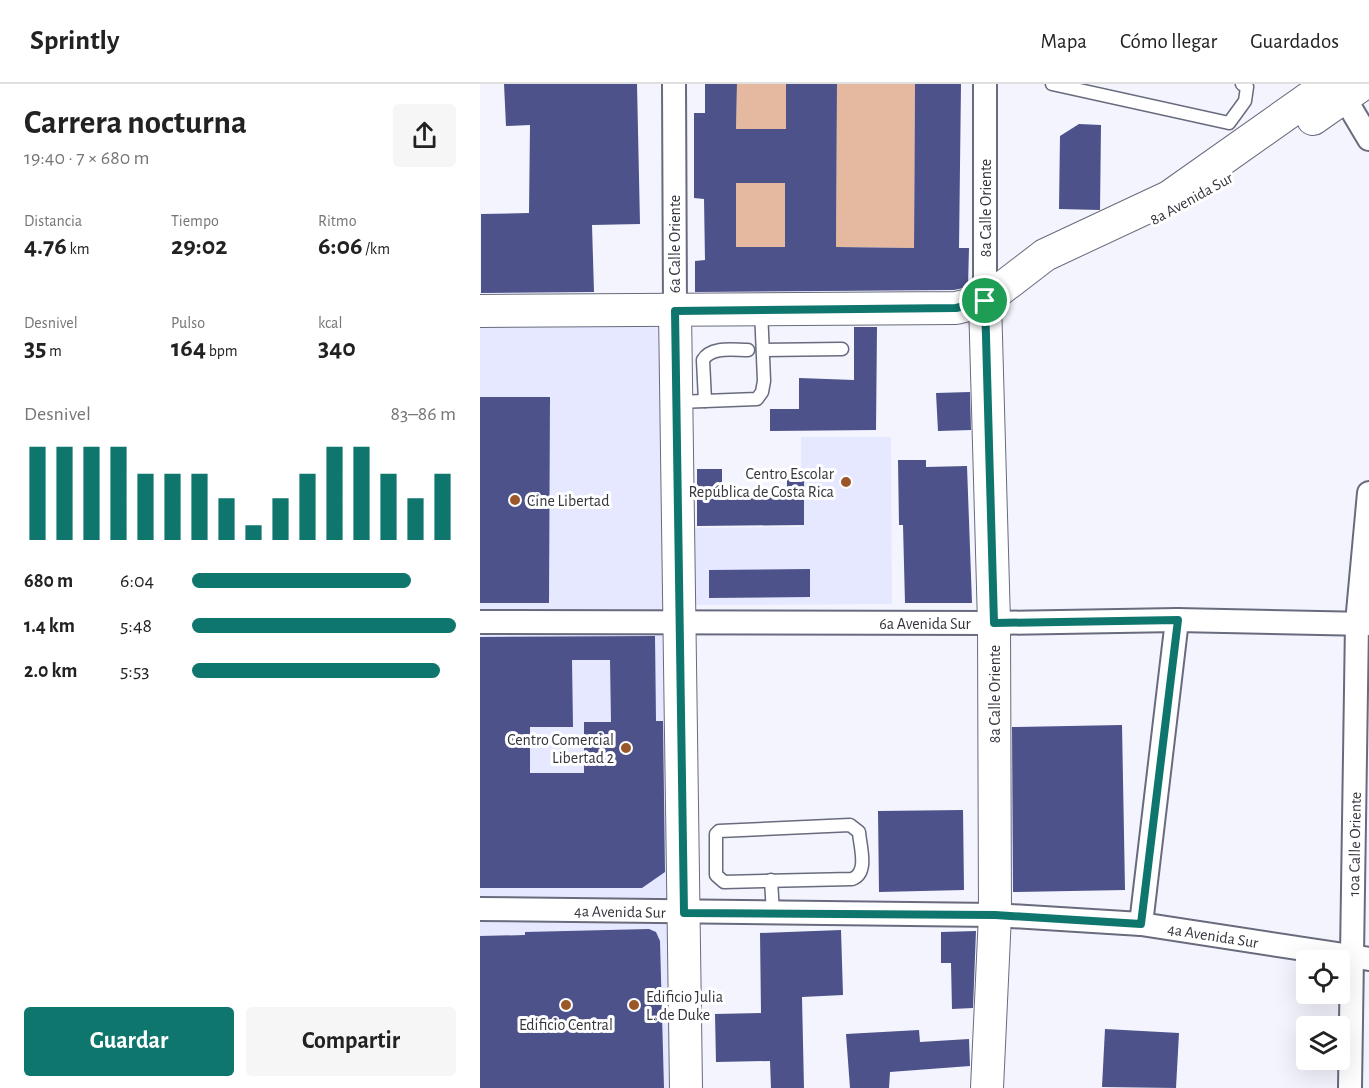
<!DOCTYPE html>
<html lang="es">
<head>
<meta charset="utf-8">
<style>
  :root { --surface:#fff; --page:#f6f6f6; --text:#222; --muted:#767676; --line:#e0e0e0; --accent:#0f766e }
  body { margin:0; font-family:"Alegreya Sans",sans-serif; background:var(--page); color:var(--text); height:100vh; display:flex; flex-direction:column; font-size:22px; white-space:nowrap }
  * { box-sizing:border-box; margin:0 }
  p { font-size:20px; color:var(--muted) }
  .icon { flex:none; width:33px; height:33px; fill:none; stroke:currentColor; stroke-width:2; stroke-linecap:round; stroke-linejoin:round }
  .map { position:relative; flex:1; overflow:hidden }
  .drawer { display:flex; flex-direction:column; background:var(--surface); width:480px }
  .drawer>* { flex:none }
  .tools { position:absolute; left:816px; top:866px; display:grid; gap:12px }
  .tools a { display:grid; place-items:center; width:54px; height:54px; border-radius:6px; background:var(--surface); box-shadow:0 6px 24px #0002; font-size:30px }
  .pin { position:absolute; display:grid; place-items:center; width:51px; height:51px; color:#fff; margin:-26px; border:3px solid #fff; border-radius:50%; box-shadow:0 2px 6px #0007 }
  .round { display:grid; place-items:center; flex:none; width:63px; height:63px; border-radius:6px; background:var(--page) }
  .head { display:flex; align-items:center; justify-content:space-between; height:102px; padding:0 24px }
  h1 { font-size:33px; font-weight:700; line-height:45px }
  .stats { display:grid; grid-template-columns:repeat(3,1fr); gap:9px; height:102px; padding:6px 24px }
  .stats div { display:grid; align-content:center }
  .stats b { font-size:26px; font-weight:700 }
  .stats small { font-size:16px; font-weight:400 }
  .stats p { font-size:16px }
  .chart { height:168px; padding:12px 24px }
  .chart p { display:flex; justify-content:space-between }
  .chart svg { width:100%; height:108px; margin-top:6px; stroke:var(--accent); stroke-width:6 }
  .action { display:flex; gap:12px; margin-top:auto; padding:12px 24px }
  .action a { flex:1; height:69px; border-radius:6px; background:var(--accent); color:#fff; font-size:24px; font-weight:700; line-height:69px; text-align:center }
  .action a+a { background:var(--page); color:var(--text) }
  ul { padding:0 24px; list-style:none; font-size:20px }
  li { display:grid; grid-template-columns:96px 72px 1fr; align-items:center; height:45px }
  li i { height:15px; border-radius:8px; background:var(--accent) }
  header { display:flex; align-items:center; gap:36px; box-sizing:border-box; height:84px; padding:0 30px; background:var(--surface); border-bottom:2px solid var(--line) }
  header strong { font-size:28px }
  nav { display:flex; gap:33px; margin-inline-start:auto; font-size:21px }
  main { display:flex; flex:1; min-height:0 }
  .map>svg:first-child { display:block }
  .built { fill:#e5e8ff }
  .green { fill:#e4b99f }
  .building { fill:#4d528a; fill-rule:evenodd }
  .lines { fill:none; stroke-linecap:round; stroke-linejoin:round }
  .lane-casing { stroke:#686b7d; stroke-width:15 }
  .street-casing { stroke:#686b7d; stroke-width:26 }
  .secondary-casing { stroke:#686b7d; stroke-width:34 }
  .lane { stroke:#fff; stroke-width:12 }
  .street { stroke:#fff; stroke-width:22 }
  .secondary { stroke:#fff; stroke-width:32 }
  .route-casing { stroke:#fff; stroke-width:12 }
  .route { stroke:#0f766e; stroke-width:8 }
  .poi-dot { fill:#9b5729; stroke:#fff; stroke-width:2 }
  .labels { text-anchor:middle; stroke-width:6; stroke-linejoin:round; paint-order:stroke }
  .street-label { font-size:16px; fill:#34353d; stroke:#fff }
  .poi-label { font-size:16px; fill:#34353d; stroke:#fff; text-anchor:end }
</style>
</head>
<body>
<header>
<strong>Sprintly</strong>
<nav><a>Mapa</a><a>Cómo llegar</a><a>Guardados</a></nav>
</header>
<main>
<section class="drawer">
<div class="head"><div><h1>Carrera nocturna</h1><p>19:40 · 7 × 680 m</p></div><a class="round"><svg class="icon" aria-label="share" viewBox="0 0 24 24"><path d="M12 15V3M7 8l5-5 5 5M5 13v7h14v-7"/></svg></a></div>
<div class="stats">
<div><p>Distancia</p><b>4.76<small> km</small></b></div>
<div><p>Tiempo</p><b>29:02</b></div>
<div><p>Ritmo</p><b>6:06<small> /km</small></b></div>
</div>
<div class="stats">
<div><p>Desnivel</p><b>35<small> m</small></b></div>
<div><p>Pulso</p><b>164<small> bpm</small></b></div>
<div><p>kcal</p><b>340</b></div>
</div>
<div class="chart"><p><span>Desnivel</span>83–86 m</p>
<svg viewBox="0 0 160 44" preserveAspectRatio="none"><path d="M5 44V6M15 44V6M25 44V6M35 44V6M45 44V17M55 44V17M65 44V17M75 44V27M85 44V38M95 44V27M105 44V17M115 44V6M125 44V6M135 44V17M145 44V27M155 44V17"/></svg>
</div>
<ul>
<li><b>680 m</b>6:04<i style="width:83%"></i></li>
<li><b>1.4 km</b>5:48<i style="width:100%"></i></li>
<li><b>2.0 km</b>5:53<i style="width:94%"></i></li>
</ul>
<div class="action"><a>Guardar</a><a>Compartir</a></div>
</section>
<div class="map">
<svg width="889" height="1004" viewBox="0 0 889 1004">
  <rect width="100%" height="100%" fill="#f3f4fd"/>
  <g class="built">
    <path d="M195,227L200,1004H0V228Z"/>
    <path d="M321,353H411L412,520L213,521V444L321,443Z"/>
  </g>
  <g class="green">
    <path d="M257,0H306V45H256Z"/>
    <path d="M357,0H435L434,164L356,163Z"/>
    <rect x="256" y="99" width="49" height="64"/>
  </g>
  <g class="building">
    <path d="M24,0H157L160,140L112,141L114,208L1,209V130L49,129L50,41L26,42Z"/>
    <path d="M225,0H257L256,45H306V0H357L356,163L434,164L435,0H481L479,164H489L488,203L474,206L215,208V177L225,176L224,115L214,114V29H225ZM256,99H305V163H256Z"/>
    <path d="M599,40L621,41L620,126L579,125L580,52Z"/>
    <path d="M374,243H397L396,346L290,347V325H319V294L374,296Z"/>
    <path d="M490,308L491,346L458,347L456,309Z"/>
    <path d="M0,313H70L69,519H0Z"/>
    <path d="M418,376H446V383L487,382L492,519H425L423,441H419Z"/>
    <path d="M217,385H242V412H307V392H324V441L217,442Z"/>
    <path d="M330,485V513L229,514V486Z"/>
    <path d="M175,552L176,637H183L185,788L162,804H0V553ZM92,576H130L131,638H104V689H50V643H93Z"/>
    <path d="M642,641L645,806L533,808L532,643Z"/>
    <path d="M483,726L484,806L399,808L398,727Z"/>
    <path d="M169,845L176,848L180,857L184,1004H0V852L45,851V848Z"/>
    <path d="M361,846L363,911L322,913L324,1004H291L290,977L236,978L235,930L281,929L280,849Z"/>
    <path d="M496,847L493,924L472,925L471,879H461V848Z"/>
    <path d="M625,945L699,949L696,1004L622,1003Z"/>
    <path d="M439,946L440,958L489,955L490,982L410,988L409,1004H370L366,950Z"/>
  </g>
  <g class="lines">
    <defs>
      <g id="lane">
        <path d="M572,0L749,39L765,17L767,3L762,0"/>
        <path d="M283,266L362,265"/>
        <path d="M225,317L223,276C231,262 253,266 268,266"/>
        <path d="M198,318L277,315L282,308L284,297L281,225"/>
        <path d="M370,741L379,748C380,763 389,789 372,795L244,798L236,791V750L239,747Z"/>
        <path d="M291,796L293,829"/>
      </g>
      <g id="street">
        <path d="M194,0L195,227"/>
        <path d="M505,0V217"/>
        <path d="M864,13L889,55"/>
        <path d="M0,538L514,539L697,536L889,540"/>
        <path d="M0,825L515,831L661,840L889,875"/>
        <path d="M661,840L697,536"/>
        <path d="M870,1004L877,539L889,409"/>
      </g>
      <g id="secondary">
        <path d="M833,35L883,0"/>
        <path d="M505,217L514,539L515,831L507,1004"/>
        <path d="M0,227L476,224L505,217L565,171L689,113L849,0"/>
        <path d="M195,227L206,1004"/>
      </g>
    </defs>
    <use href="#lane" class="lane-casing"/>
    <use href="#street" class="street-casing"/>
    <use href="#secondary" class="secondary-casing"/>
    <use href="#lane" class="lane"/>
    <use href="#street" class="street"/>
    <use href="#secondary" class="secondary"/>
  </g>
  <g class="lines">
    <defs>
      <path id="route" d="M505,217L514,539L698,536L661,840L515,831L204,829L195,227L476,224Z"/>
    </defs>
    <use href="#route" class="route-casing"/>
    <use href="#route" class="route"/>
  </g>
  <g class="poi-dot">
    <circle cx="366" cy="398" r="6"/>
    <circle cx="35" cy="416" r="6"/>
    <circle cx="146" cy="664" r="6"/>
    <circle cx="86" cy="921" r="6"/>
    <circle cx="154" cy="921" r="6"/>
  </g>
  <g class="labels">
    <g class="street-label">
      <text transform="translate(711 114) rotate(-29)" y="6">8a Avenida Sur</text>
      <text transform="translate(505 124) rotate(-90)" y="6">8a Calle Oriente</text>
      <text transform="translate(194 160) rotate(-90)" y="6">6a Calle Oriente</text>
      <text x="445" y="545">6a Avenida Sur</text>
      <text transform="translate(514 610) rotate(-90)" y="6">8a Calle Oriente</text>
      <text transform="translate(874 760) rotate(-89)" y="6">10a Calle Oriente</text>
      <text transform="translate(140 827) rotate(1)" y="6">4a Avenida Sur</text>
      <text transform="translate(733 851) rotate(9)" y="6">4a Avenida Sur</text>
    </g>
    <g class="poi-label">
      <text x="354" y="395">Centro Escolar<tspan x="354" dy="18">República de Costa Rica</tspan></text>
      <text x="47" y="422" text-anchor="start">Cine Libertad</text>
      <text x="134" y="661">Centro Comercial<tspan x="134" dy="18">Libertad 2</tspan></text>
      <text x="166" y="918" text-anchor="start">Edificio Julia<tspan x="166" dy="18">L. de Duke</tspan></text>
      <text x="86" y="946" text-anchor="middle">Edificio Central</text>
    </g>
  </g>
</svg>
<div class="tools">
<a><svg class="icon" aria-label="locate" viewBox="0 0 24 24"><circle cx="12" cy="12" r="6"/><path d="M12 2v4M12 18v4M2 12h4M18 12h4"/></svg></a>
<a><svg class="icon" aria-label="layers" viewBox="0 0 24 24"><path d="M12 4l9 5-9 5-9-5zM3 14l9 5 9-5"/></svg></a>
</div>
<div class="pin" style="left:505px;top:217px;background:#1e9e55"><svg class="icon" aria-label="arrive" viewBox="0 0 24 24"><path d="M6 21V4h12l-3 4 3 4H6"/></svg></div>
</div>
</main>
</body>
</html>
